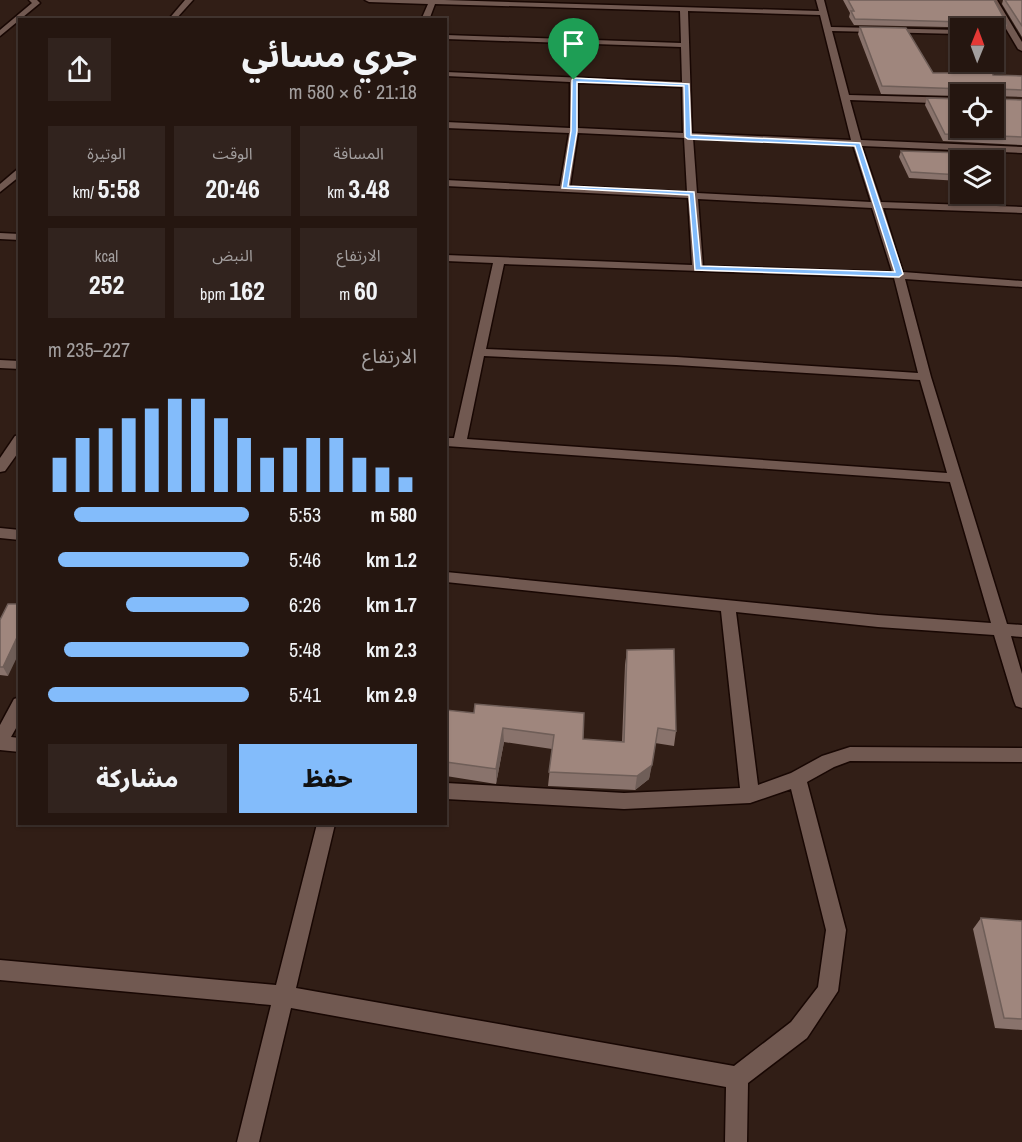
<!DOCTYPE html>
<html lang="ar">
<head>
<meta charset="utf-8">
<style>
  :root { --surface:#251610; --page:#31231e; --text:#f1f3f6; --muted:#a39f9f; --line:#423530; --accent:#83bcfb }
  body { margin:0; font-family:"Archivo Narrow","Noto Sans Arabic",sans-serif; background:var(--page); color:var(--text); direction:rtl; height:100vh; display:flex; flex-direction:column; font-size:22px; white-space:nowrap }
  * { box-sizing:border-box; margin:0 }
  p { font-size:20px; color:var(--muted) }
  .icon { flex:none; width:33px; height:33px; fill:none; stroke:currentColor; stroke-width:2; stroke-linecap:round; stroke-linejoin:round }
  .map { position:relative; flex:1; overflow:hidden; direction:ltr }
  .sheet { position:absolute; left:18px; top:18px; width:429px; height:807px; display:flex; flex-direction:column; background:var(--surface); border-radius:0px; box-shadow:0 2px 4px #0004,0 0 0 2px var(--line); direction:rtl }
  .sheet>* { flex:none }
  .needle { width:39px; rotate:1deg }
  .tools { position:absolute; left:950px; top:18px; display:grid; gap:12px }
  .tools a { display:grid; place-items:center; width:54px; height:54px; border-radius:0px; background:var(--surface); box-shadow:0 2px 4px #0004,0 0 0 2px var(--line); font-size:30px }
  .pin { position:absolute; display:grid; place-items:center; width:51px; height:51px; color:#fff; margin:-62px -26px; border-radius:50% 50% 50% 0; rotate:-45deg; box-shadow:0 0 6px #0007 }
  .pin .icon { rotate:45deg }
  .round { display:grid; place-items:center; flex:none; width:63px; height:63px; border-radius:0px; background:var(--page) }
  .summary { display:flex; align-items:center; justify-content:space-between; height:102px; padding:0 30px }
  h1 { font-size:33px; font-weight:800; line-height:45px }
  .stats { display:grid; grid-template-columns:repeat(3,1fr); gap:9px; height:102px; padding:6px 30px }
  .stats div { display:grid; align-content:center; border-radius:0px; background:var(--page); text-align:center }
  .stats b { font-size:26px; font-weight:800 }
  .stats small { font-size:16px; font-weight:400 }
  .stats p { font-size:16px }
  .chart { height:168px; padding:12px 30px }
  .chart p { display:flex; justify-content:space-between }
  .chart svg { width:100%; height:108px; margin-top:6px; stroke:var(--accent); stroke-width:6 }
  .action { display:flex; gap:12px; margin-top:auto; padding:12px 30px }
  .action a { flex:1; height:69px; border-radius:0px; background:var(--accent); color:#111; font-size:24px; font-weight:800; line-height:69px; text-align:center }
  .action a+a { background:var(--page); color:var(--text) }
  ul { padding:0 30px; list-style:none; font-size:20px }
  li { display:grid; grid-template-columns:96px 72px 1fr; align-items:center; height:45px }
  li i { height:15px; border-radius:8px; background:var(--accent) }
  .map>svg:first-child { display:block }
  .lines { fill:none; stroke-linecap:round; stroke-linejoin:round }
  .minor-casing { stroke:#180703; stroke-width:3 }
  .minor { fill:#715951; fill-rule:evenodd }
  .wall { fill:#89736c }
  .shaded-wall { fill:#6f5e58 }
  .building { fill:#9f867d; stroke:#6f5e58; stroke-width:1.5 }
  .route { fill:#83bcfb; stroke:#fff; stroke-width:1.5; fill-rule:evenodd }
</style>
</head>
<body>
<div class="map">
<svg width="1022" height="1142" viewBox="0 0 1022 1142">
  <rect width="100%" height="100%" fill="#311e16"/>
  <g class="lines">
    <defs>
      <g id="minor">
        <path d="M29,0H37L40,3L0,36V30L32,3Z"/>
        <path d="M185,0H193L175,20H168Z"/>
        <path d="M365,0H444L819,11L816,0H824L831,27L960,30V34L832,31L849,95L960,98V104L850,100L861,140L1022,147V153L862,146L881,202L1022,207V213L883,208L903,272L1022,281V287L905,279L931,377L1007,624L1022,625V637L1011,636L1022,674V708L1016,706L1014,701L994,635L878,627L736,612L758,785L791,773L822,756L850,747L1022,748V762L850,761L834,767L807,782L846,930L838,991L807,1038L748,1083L747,1142H725L726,1087L291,1008L259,1142H237L271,1005L0,980V960L276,985L317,824H335L296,988L734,1066L791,1022L818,987L826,930L791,789L750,803L624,809L446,799V783L624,793L740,788L721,611L446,582V572L878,615L991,623L950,482L446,446V438H454L493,263L446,261V255L692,265L688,198L446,186V180L560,186L569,133L446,128V122L570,128V82L446,76V72L682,82L681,47L446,39V35L681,43L680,11L435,4L429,20H421L428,4L369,2ZM688,11L820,15L851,140L692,133ZM578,83L682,87L683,133L578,128ZM578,133L684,138L687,192L570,186ZM693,138L853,145L871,202L697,193ZM698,199L872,208L892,272L703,266ZM504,264L894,278L918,373L676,357L486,349ZM484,356L676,365L920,380L947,473L467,439Z"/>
        <path d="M989,0H997L1022,42V51L1018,49Z"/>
        <path d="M20,167V176L0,192V184Z"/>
        <path d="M0,233L20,234V240L0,239Z"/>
        <path d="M0,360L20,361V369L0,368Z"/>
        <path d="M20,435V450L5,471L0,472V458L15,436Z"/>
        <path d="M0,528L20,530V540L0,538Z"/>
        <path d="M20,697V721L11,737L20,738V752L0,750V725L14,699Z"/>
      </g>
    </defs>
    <use href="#minor" class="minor-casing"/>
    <use href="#minor" class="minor"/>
  </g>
  <g class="wall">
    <path d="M843,0H994L1007,24L1005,31L993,30V28L854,25L849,17L850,13Z"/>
    <path d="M1003,0H1022V37L1002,4Z"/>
    <path d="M860,27L933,73H975L969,62H989L993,75L1022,76V97L993,96V97L995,99L1022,100V145L943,141L925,105L927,98L960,99L993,94H960V96L881,94L858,34Z"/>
    <path d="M958,29H960V43L956,36Z"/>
    <path d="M901,151L960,160V181L909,178L899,157Z"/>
    <path d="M0,620L8,676L0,675Z"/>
    <path d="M627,650L676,731L674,746L655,743L649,779L635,790L548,786L552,749L504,742L496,784L446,776V710L583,739L622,742L625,665Z"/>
    <path d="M981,918L1022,921V1030L995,1028L973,929Z"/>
  </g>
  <g class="shaded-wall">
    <path d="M20,631V651L8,676L3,667Z"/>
    <path d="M503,728L504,742L496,784V769Z"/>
    <path d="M652,765L649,779L635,790L637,776Z"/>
  </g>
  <g class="building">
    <path d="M848,0H994L1007,24L978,23L980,28H964V22L855,19L851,11H854Z"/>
    <path d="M1005,0H1022V26Z"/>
    <path d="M860,27L906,28L933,73H980L975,62H989L993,75L1022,76V90L995,89L993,97L995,99L1022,100V137L945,134L927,98L960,99V128H993V94H964V89L882,86Z"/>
    <path d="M901,151L963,153L966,160H960V175L911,172Z"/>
    <path d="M8,604H20V631L3,667H0V620Z"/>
    <path d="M674,649L676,731L658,728L652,765L637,776L549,772L554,735L503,728L496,769L446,762V710L474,713L475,704L584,713L583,739L624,742L627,650Z"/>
    <path d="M981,918L1022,921V1019L1004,1018Z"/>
  </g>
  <path class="route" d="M574,78L689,84L691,135L860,143L903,274L899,277L695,270L689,195L562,188L571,131L572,80ZM577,82L684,86L685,137L688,139L855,146L895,272L701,266L694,192L568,186L577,131Z"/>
</svg>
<div class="tools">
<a><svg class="needle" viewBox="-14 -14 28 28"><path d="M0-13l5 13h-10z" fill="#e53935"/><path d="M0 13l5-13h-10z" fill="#a39f9f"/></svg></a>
<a><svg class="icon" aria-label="locate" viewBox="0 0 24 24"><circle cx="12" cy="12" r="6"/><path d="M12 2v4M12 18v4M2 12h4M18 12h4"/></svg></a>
<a><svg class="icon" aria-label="layers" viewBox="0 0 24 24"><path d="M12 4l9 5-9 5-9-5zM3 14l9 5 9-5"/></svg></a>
</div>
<div class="pin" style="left:574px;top:80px;background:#1e9e55"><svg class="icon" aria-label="arrive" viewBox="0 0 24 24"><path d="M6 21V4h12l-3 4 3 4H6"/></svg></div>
<section class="sheet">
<div class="summary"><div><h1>جري مسائي</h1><p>21:18 · 6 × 580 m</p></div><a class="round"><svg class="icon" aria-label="share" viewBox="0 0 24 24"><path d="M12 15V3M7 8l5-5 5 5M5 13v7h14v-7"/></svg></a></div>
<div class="stats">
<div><p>المسافة</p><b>3.48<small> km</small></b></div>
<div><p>الوقت</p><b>20:46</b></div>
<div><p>الوتيرة</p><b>5:58<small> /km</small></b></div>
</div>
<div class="stats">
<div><p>الارتفاع</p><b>60<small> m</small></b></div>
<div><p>النبض</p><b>162<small> bpm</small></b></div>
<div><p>kcal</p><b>252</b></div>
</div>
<div class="chart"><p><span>الارتفاع</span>227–235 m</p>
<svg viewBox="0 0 160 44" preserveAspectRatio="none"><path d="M5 44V30M15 44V22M25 44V18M35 44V14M45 44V10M55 44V6M65 44V6M75 44V14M85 44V22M95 44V30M105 44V26M115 44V22M125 44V22M135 44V30M145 44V34M155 44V38"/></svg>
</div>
<ul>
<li><b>580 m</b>5:53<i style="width:87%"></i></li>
<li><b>1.2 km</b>5:46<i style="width:95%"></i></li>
<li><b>1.7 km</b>6:26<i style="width:61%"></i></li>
<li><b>2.3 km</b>5:48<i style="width:92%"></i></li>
<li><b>2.9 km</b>5:41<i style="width:100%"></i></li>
</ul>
<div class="action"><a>حفظ</a><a>مشاركة</a></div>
</section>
</div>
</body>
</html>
